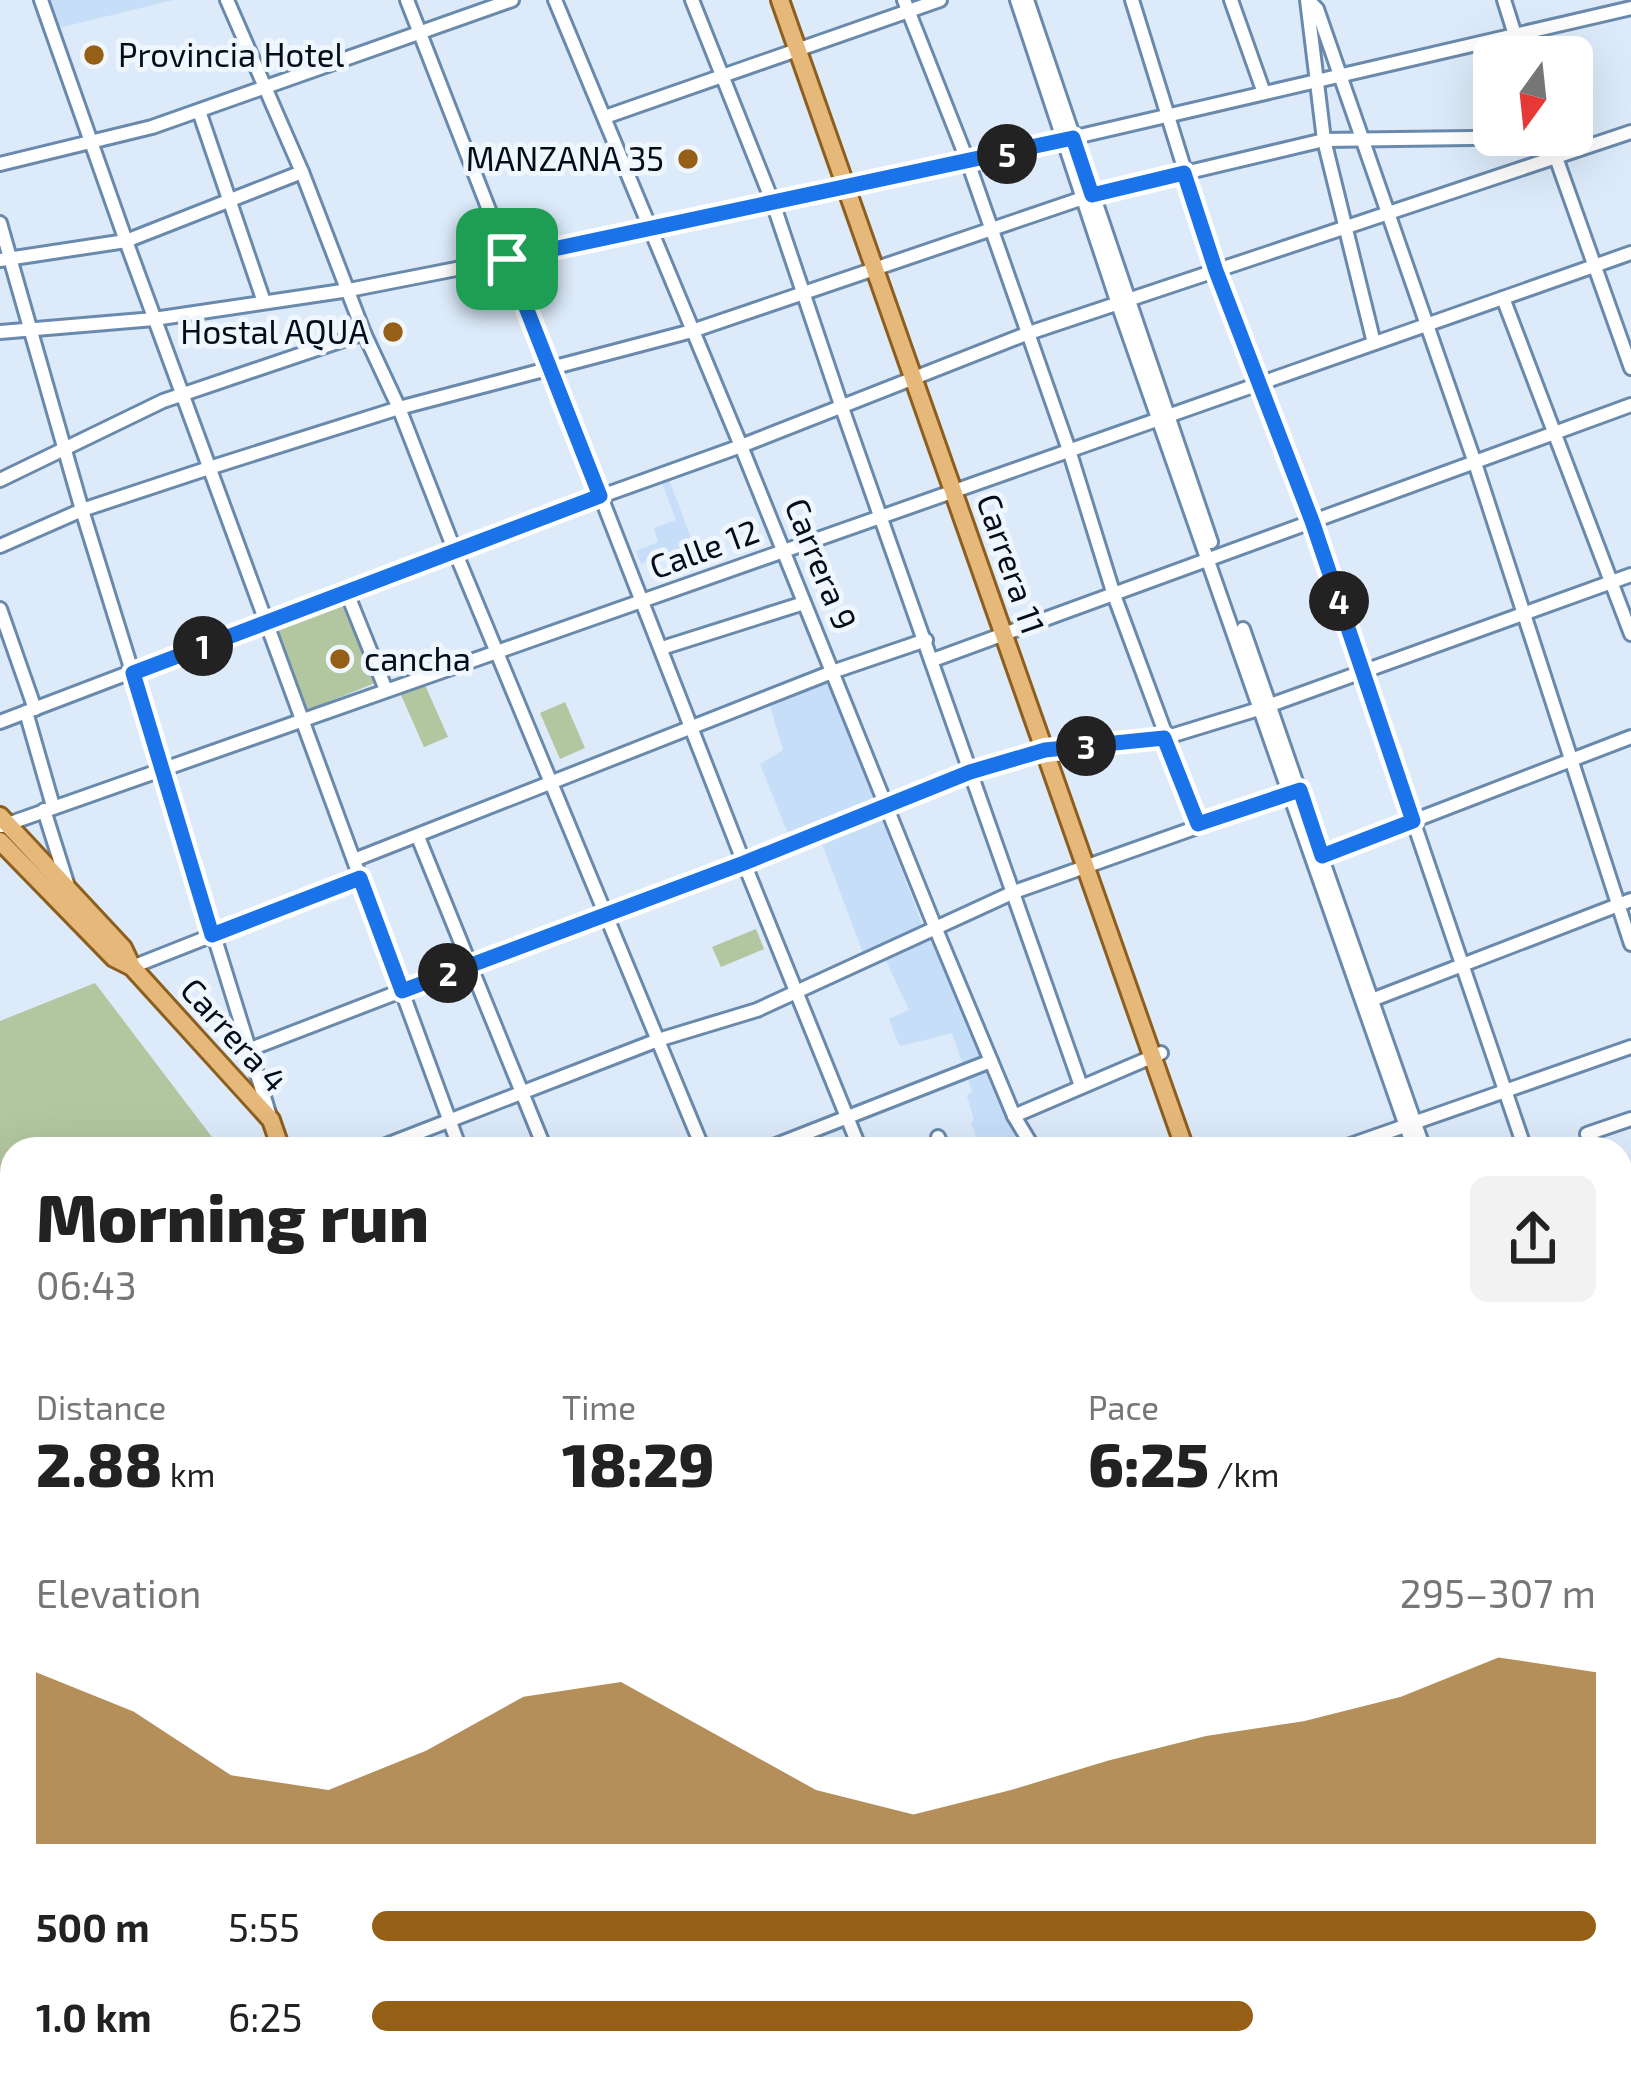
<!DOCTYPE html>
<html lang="en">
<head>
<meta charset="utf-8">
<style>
  :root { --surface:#fff; --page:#f2f2f2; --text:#222; --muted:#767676; --accent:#956015 }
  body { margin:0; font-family:"Exo 2",sans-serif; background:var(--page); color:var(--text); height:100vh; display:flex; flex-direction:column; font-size:45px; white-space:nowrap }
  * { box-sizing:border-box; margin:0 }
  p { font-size:39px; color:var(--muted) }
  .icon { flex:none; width:66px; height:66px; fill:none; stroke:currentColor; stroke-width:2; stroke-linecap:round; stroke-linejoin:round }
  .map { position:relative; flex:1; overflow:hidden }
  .details { position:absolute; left:0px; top:1137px; width:1632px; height:951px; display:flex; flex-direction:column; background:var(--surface); border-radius:36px 36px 0 0; box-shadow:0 12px 48px #0002 }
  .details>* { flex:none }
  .needle { width:78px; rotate:195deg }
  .tools { position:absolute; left:1473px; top:36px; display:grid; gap:24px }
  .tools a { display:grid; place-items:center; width:120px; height:120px; border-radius:18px; background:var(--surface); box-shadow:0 12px 48px #0002; font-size:60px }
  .pin { position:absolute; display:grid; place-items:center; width:102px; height:102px; color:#fff; margin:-51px; border-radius:24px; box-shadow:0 6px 18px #0006 }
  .km { position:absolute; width:60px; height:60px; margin:-30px; border-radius:50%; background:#222; color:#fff; font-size:33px; line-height:60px; text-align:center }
  .round { display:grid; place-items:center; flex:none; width:126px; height:126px; border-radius:18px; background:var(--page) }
  .summary { display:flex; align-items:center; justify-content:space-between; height:204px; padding:0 36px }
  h1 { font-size:66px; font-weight:800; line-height:90px }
  .figures { display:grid; grid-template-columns:repeat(3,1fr); gap:18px; height:204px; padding:12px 36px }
  .figures div { display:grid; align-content:center }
  .figures b { font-size:60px; font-weight:800 }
  .figures small { font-size:33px; font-weight:400 }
  .figures p { font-size:33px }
  .chart { height:336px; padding:24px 36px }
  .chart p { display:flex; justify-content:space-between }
  .chart svg { width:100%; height:216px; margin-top:12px; fill:var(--accent); opacity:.7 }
  ul { padding:0 36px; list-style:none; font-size:39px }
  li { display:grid; grid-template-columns:192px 144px 1fr; align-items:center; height:90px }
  li i { height:30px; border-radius:15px; background:var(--accent) }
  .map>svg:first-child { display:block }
  .built { fill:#c6def8 }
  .green { fill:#b2c6a0 }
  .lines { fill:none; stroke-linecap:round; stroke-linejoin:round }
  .river { stroke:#53a8a2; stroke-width:16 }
  .minor-casing { stroke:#698aac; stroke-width:18 }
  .major-casing { stroke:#8c5f1f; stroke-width:22 }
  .minor { stroke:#fff; stroke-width:12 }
  .major { stroke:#e6b97a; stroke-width:16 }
  .route-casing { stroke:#fff; stroke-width:24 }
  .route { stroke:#1a73e8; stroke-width:15 }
  .poi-dot { fill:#956015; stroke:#eff6fe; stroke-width:4.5 }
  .labels { text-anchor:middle; stroke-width:10; stroke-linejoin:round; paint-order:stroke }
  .poi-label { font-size:33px; fill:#030d1a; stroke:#eff6fe; text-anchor:start }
  .street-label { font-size:33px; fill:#030d1a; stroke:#eff6fe }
</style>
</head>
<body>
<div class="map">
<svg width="1631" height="2086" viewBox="0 0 1631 2086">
  <rect width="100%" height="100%" fill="#dceaf9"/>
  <g class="built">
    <path d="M45,0H173L55,29Z"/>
    <path d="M668,477L693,543L641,564L636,551L658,542L654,528L676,520L661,480Z"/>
    <path d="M826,681L877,801L788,834L760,764L783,750L769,703Z"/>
    <path d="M881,816L922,924L863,953L821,841Z"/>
    <path d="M935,927L1031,1149H981L971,1123L974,1120L967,1096L972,1091L952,1033L901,1046L898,1043L889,1019L909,1010L882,952Z"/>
    <path d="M1620,1782L1631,1794V2086H1143L1137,2076H1620Z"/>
  </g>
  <g class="green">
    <path d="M343,598L375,683L306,711L275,627Z"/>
    <path d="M425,685L448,737L424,747L401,695Z"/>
    <path d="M565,702L585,748L560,759L540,713Z"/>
    <path d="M756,929L764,949L721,967L712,947Z"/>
    <path d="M95,983L221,1149H12V1862L0,1856V1021Z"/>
    <path d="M0,1927L12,1935V2076H262L269,2086H0Z"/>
    <path d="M296,2076H447L429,2086H303Z"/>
    <path d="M629,2076H1040L1045,2086H610Z"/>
  </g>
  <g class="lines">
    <g class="river">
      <path d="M0,1906L12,1915"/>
      <path d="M279,2076L287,2086"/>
    </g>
    <defs>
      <g id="minor">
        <path d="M41,0L126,241L460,1149"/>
        <path d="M227,0L302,172L364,333L399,408L454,549L703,1149"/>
        <path d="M407,0L744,863L860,1149"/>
        <path d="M555,0L741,446L935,927L1014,1116L1034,1149"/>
        <path d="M692,0L773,203L841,405L1081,1086"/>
        <path d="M904,0L968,162L1069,450L1114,595L1199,824"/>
        <path d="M1017,0L1118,304L1414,1149"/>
        <path d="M1027,0L1211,542"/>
        <path d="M1132,0L1216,271L1311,521L1525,1149"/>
        <path d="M1231,0L1264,93"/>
        <path d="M1307,0L1324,140L1374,343"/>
        <path d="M1308,0L1317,9L1474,460L1631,944"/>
        <path d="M1504,0L1522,57"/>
        <path d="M199,111L264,302"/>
        <path d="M605,117L940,0"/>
        <path d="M1548,135L1631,368"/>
        <path d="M0,164L152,127L512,0"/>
        <path d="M0,223L82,510L269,1113"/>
        <path d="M0,260L126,241L302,172"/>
        <path d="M1503,298L1631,634"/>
        <path d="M0,332L154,319L349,290L507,259L854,182L968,162L1631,8"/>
        <path d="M0,480L163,401L364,333"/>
        <path d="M0,546L82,510L209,468L399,408L692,331L1092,195L1324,140L1549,137"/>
        <path d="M347,593L386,690"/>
        <path d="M0,609L35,709"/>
        <path d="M1243,629L1319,848"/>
        <path d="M662,648L804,603"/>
        <path d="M933,660L1631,405"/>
        <path d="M26,712L53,806"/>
        <path d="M0,722L454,549L741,446L1026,334L1631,132"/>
        <path d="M44,810L67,883"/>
        <path d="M2,826L1631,253"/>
        <path d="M418,837L545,1149"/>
        <path d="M1322,856L1631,737"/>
        <path d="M354,860L832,672L926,640"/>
        <path d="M1325,867L1424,1149"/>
        <path d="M132,967L360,877"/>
        <path d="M1369,1001L1631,900"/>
        <path d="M248,1050L606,912L744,863L971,772L1045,750L1164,738L1262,708L1631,575"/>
        <path d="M1014,1116L1161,1053"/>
        <path d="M1587,1134L1631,1119"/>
        <path d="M938,1137L943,1149"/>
        <path d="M376,1149L658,1040L757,1010L1014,892L1299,791"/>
        <path d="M766,1149L991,1061"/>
        <path d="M1339,1149L1631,1047"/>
        <path d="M1620,1189L1631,1185"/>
        <path d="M1620,1335L1631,1332"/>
        <path d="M1620,1405L1631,1438"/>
        <path d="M1620,1695L1629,1720"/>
        <path d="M1620,1714L1628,1736L1620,1756"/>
      </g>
      <g id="major">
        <path d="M780,0L1185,1149"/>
        <path d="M0,816L123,948L132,967L271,1120L281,1149"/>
        <path d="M0,841L114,958L132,967"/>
        <path d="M1620,1784L1631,1795"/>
        <path d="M1131,2076L1141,2086"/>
      </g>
    </defs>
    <use href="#minor" class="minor-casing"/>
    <use href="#major" class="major-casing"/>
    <use href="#minor" class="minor"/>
    <use href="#major" class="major"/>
  </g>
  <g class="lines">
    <defs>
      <path id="route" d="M1073,138L1092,195L1184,173L1216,271L1312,521L1413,821L1322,856L1300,790L1198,824L1164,738L1045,750L970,772L744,863L402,991L360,878L212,935L133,673L600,496L507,259Z"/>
    </defs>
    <use href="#route" class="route-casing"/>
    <use href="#route" class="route"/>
  </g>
  <g class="poi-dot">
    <circle cx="94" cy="55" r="12"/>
    <circle cx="688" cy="159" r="12"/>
    <circle cx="393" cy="332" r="12"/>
    <circle cx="340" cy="659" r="12"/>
  </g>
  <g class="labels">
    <g class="poi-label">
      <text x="118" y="67">Provincia Hotel</text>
      <text x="664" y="171" text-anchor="end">MANZANA 35</text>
      <text x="369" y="344" text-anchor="end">Hostal AQUA</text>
      <text x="364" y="671">cancha</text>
    </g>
    <g class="street-label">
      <text transform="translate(704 549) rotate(-20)" y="12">Calle 12</text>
      <text transform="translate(821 564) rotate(68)" y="12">Carrera 9</text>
      <text transform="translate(1011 564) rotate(71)" y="12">Carrera 11</text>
      <text transform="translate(234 1035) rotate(48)" y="12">Carrera 4</text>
    </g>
  </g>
</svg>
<div class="tools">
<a><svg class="needle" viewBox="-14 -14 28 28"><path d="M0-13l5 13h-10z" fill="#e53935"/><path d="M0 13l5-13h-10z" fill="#767676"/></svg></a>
</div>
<div class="pin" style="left:507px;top:259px;background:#1e9e55"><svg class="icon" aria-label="arrive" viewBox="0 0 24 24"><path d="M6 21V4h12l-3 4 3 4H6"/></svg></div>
<b class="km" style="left:203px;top:646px">1</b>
<b class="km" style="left:448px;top:973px">2</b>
<b class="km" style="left:1086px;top:746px">3</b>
<b class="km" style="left:1339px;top:601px">4</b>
<b class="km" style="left:1007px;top:154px">5</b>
<section class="details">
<div class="summary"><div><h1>Morning run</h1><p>06:43</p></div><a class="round"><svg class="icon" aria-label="share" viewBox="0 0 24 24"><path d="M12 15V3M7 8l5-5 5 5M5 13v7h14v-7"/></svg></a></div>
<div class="figures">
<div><p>Distance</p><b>2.88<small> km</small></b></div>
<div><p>Time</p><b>18:29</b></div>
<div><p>Pace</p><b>6:25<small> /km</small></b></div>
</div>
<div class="chart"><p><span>Elevation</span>295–307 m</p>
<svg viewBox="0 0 160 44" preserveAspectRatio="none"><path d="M0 44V9L10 17L20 30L30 33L40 25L50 14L60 11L70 22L80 33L90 38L100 33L110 27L120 22L130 19L140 14L150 6L160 9V44z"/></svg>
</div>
<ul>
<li><b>500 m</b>5:55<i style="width:100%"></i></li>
<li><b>1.0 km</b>6:25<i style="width:72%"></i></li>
</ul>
</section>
</div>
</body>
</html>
